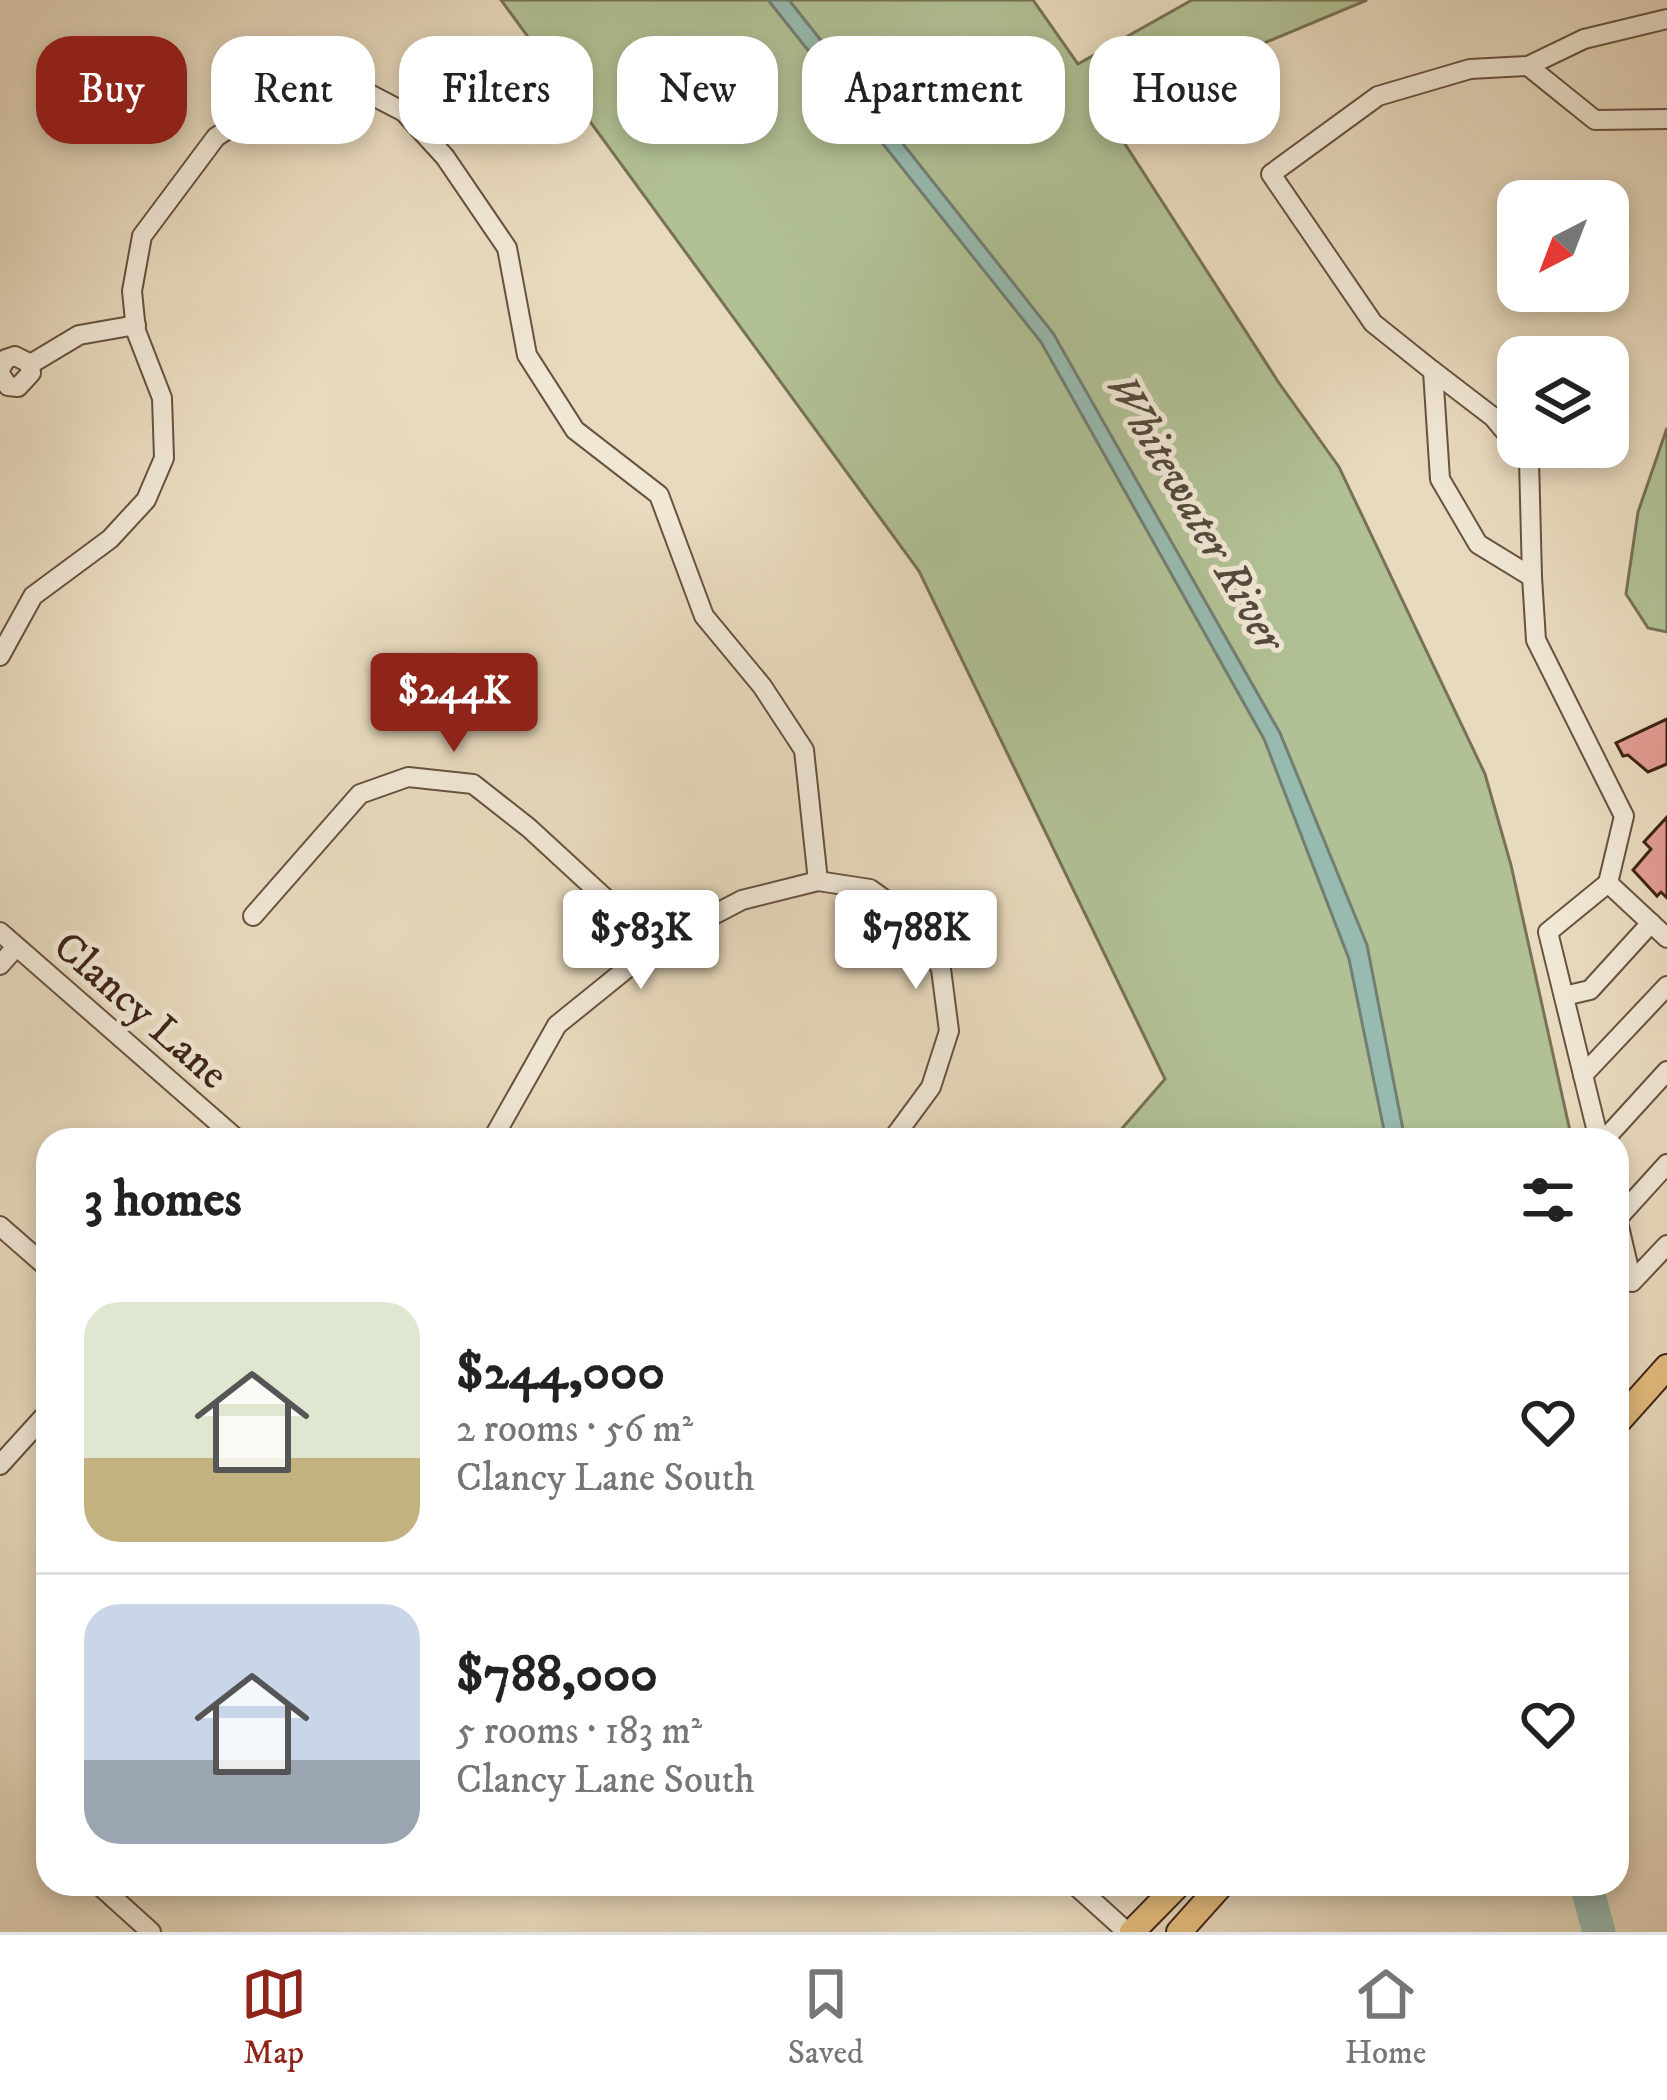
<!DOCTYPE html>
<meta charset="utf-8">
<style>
:root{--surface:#fff;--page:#f6f6f6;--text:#222;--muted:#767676;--line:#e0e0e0;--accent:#8f2418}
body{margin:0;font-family:"IM FELL DW Pica",serif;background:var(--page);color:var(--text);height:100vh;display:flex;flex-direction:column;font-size:45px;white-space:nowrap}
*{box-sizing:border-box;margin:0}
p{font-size:39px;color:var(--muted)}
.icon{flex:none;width:66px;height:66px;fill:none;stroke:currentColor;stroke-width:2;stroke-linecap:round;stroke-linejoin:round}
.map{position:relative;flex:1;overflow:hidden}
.details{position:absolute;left:36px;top:1128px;width:1593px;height:768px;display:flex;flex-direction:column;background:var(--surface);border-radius:36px;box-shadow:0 6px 18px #0003}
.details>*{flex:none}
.guide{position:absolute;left:36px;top:36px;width:1596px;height:108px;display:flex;gap:24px}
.needle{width:78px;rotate:222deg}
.buttons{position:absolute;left:1497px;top:180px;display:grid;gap:24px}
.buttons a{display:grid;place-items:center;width:132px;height:132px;border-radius:24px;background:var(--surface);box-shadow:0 6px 18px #0003;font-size:60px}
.price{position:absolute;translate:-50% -102px;padding:0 27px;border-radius:12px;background:#fff;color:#222;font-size:39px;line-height:78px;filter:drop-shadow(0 3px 6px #0008)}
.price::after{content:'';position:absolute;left:50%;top:72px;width:36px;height:27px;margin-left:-18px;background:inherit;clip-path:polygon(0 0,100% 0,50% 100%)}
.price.selected{background:var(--accent);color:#fff}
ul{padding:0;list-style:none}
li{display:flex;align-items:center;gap:36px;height:300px;padding:0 48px}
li+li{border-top:3px solid var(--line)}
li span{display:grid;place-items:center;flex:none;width:336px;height:240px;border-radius:36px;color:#555}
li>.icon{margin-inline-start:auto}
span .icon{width:144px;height:144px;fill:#fffc;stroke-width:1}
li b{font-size:51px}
h2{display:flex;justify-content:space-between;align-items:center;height:144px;padding:0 48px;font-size:51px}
.tag{padding:0 42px;border-radius:36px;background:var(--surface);box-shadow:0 6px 18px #0003;font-size:42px;line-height:108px}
.tag.selected{background:var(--accent);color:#fff}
.dock{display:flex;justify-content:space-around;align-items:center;height:168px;border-top:3px solid var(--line);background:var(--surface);font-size:33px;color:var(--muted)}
.dock a{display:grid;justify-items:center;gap:6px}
.dock .selected{color:var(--accent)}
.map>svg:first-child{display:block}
</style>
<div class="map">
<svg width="1667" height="1932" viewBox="0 0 1667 1932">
<rect width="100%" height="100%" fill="#e8dabe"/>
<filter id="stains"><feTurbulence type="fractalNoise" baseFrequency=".00167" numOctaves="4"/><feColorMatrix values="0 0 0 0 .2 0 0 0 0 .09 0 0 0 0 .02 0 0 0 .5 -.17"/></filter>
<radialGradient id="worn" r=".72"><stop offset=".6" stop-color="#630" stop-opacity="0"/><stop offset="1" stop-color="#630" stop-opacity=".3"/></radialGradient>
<g fill="#b1c195" stroke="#787256" stroke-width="3">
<polygon points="501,0 1033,0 1078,64 1192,0 1367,0 1154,89 1107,116 1279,383 1339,467 1485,774 1511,865 1572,1140 1112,1140 1165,1079 919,571"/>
<polygon points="1667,428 1667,632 1648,628 1626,594 1638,512"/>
</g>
<polygon fill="#97bbb0" stroke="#737f72" stroke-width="3" points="768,0 789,0 1053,333 1280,733 1367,945 1405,1140 1386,1140 1349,959 1264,739 1041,342"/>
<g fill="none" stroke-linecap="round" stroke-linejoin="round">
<polyline stroke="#97bbb0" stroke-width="33" points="1586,1884 1599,1932"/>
</g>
<g fill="#e29d94" stroke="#3e2416" stroke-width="3">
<polygon points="1667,719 1667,764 1648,772 1628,755 1623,756 1616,743"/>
<polygon points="1667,817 1667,898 1661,892 1657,896 1633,870 1651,849 1644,842"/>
</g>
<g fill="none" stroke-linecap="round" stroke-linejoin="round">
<defs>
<g id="minor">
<polyline points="1667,19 1584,39 1528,66 1470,69 1378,96 1271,174 1373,323 1433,371 1440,479 1478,544 1532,577 1536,640 1624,816 1608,883 1667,938"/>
<polyline points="1528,66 1595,120 1667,119"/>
<polyline points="29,365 79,335 136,325"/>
<polyline points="0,369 6,359 15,356 29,363 31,373 18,387 8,386 0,374"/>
<polyline points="1433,371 1493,417 1518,447"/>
<polyline points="1518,447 1529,460 1532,577"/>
<polyline points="0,656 33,596 110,539 146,500 164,458 162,398 136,331 132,291 142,236 216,137 273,100 315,80 358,88 404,112 445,157 507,248 527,355 575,430 659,495 704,616 762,686 804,750 818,881"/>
<polyline points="253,916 360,794 408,777 473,784 529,828 656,945"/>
<polyline points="0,932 238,1140"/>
<polyline points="0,965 16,947"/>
<polyline points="1564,996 1590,990 1651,923"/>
<polyline points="1583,1075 1667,986"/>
<polyline points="492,1140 557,1025 656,945 742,900 818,881 870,889 914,921 941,969 949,1031 931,1087 892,1140"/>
<polyline points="1599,1140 1548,932 1608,883"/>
<polyline points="1604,1140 1667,1071"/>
<polyline points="1617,1218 1632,1282 1667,1245"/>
<polyline points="1617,1219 1667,1164"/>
<polyline points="0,1226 48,1268"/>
<polyline points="0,1465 48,1412"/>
<polyline points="98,1884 151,1932"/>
<polyline points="1074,1884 1127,1932"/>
</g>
<g id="major">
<polyline points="1617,1423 1667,1367"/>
<polyline points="1132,1932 1179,1884"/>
<polyline points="1179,1932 1222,1884"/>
</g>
</defs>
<use href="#minor" stroke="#685240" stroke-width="22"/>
<use href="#major" stroke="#3e2416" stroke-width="28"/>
<use href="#minor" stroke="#f0e7d5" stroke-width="18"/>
<use href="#major" stroke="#e4bd7f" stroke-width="24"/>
</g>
<g text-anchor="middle" stroke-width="10" stroke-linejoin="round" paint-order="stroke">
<g font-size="42" fill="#3e2416" stroke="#f0e7d5">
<text transform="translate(142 1009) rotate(41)" y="15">Clancy Lane</text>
</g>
<g font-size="45" font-style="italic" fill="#544a3c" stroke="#f0e7d5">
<text transform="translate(1197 511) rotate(60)" y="16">Whitewater River</text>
</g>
</g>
<rect width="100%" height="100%" filter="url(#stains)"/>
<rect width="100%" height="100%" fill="url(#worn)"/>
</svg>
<div class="buttons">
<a><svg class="needle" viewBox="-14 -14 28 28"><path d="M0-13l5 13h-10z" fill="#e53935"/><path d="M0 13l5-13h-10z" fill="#767676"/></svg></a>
<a><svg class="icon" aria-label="layers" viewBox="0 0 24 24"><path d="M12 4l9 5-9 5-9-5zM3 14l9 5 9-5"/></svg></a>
</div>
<b class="price selected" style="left:454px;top:755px">$244K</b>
<b class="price" style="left:641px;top:992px">$583K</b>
<b class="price" style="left:916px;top:992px">$788K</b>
<div class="guide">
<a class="tag selected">Buy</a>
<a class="tag">Rent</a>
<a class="tag">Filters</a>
<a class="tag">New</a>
<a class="tag">Apartment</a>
<a class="tag">House</a>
</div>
<section class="details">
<h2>3 homes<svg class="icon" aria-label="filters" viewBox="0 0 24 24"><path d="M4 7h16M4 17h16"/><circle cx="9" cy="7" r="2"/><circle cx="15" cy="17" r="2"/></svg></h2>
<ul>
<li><span style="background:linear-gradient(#dfe7d0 65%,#c2b280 0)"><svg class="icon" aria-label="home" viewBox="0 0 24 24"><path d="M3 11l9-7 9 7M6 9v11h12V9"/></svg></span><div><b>$244,000</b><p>2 rooms · 56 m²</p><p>Clancy Lane South</p></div><svg class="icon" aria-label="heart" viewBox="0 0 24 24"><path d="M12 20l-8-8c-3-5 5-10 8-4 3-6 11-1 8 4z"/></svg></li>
<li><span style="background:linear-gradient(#c9d6e8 65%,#9aa5b1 0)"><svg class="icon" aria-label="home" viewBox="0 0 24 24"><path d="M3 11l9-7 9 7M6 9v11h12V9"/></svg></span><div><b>$788,000</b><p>5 rooms · 183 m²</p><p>Clancy Lane South</p></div><svg class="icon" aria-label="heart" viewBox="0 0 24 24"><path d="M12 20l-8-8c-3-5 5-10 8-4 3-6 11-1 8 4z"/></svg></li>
</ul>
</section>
</div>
<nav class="dock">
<a class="selected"><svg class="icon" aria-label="map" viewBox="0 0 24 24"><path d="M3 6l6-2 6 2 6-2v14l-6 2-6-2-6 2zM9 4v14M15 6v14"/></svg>Map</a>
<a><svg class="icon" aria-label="saved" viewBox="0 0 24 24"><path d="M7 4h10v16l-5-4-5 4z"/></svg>Saved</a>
<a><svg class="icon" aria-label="home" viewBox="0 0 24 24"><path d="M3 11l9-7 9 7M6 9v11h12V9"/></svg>Home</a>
</nav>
